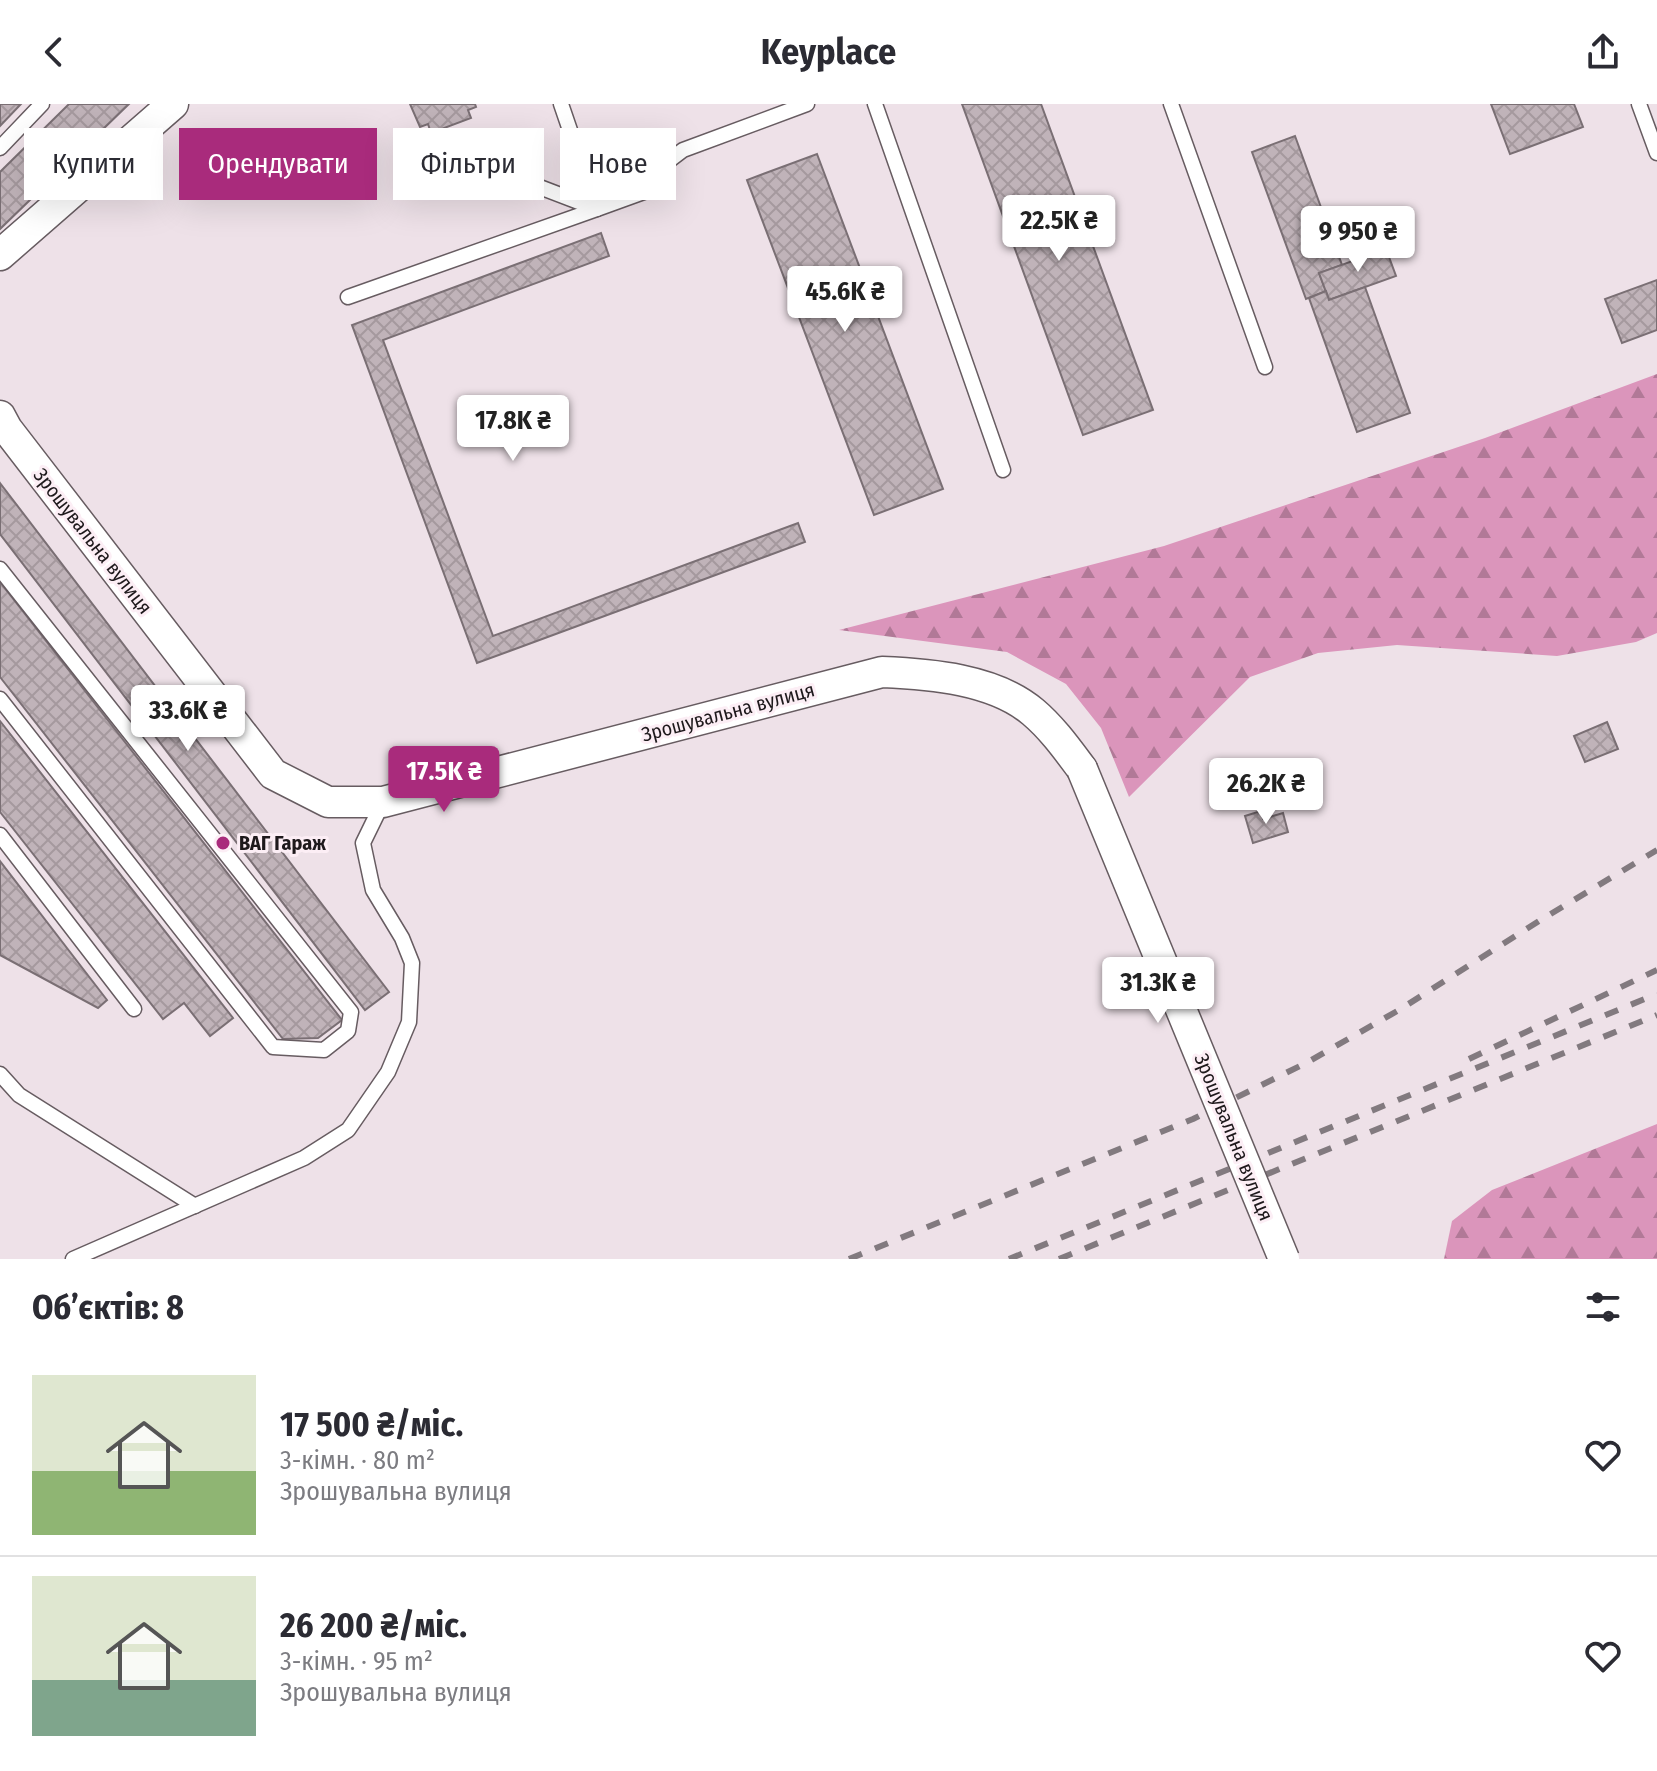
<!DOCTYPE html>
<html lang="uk">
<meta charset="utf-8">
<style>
:root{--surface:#fff;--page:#f2f2f3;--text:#2b2b33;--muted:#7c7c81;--line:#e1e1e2;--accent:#a92b7c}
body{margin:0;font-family:"Fira Sans Condensed",sans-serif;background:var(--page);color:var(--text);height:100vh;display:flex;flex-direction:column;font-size:30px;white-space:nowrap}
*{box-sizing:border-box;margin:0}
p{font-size:26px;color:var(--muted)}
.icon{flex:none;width:44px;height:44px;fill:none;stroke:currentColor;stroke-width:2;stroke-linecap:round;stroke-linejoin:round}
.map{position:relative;height:1155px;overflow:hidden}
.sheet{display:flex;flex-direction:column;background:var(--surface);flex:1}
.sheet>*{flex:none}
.top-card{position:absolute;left:24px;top:24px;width:800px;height:72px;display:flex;gap:16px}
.price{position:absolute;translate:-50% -68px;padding:0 18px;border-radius:8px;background:#fff;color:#222;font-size:26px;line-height:52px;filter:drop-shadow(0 2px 4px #0008)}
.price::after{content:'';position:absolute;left:50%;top:48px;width:24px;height:18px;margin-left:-12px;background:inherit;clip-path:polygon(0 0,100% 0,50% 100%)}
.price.on{background:var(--accent);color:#fff}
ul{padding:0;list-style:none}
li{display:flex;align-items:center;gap:24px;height:200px;padding:0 32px}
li+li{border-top:2px solid var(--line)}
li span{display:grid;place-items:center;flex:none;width:224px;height:160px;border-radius:0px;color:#555}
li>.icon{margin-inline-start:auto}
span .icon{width:96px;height:96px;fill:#fffc;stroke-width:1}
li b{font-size:34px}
h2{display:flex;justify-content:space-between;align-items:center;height:96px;padding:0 32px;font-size:34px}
.chip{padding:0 28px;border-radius:0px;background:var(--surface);box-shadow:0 8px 32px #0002;font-size:28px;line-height:72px}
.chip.on{background:var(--accent);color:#fff}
header{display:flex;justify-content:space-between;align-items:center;height:104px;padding:0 32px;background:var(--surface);font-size:36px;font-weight:700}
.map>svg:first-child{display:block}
</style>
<header><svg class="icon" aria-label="back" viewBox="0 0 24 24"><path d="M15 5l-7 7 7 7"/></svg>Keyplace<svg class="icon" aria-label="share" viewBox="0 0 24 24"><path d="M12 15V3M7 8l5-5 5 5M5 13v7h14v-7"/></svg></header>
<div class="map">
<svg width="1657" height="1155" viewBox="0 0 1657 1155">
<defs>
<pattern id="forest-firs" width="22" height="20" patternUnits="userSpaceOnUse" patternTransform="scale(2)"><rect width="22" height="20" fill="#db95bb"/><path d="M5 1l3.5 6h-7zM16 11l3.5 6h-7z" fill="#b17997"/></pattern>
<pattern id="building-cross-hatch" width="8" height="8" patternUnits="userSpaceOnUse" patternTransform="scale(2)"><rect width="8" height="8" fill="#c0b3b9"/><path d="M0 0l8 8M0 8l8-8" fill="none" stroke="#a5999e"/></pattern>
</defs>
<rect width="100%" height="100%" fill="#eee1e8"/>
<g fill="url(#forest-firs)">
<polygon points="1657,270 1657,529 1636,538 1557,552 1397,541 1318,549 1250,573 1129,693 1101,624 1066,580 1007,548 839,526 1164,442 1485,334"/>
<polygon points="1657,1020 1657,1155 1444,1155 1452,1117 1492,1086"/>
</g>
<g fill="url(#building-cross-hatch)" stroke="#7a6f74" stroke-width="2">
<polygon points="0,0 21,0 0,22"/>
<polygon points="69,0 129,0 0,125 0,68"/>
<polygon points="410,0 475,0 476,3 468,6 471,14 431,29 428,20 420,23"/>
<polygon points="962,0 1041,0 1153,306 1083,331"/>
<polygon points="1491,0 1574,0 1583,23 1510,50"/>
<polygon points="1295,32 1342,161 1319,169 1326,187 1306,195 1252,48"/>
<polygon points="817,50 943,385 874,411 747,76"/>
<polygon points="601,129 609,152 383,236 493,532 798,419 805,438 477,559 352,221"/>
<polygon points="1386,145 1396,172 1329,196 1319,169"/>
<polygon points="1657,176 1657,226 1622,239 1605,195"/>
<polygon points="1365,183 1410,309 1357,328 1309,194 1326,187 1329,196"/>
<polygon points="0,379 389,888 365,906 0,430"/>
<polygon points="0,478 342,916 318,934 283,935 0,573"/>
<polygon points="0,617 233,914 210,932 184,899 163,915 0,708"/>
<polygon points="1607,618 1618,645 1585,658 1574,632"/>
<polygon points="1261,707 1263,715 1283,709 1288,728 1253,739 1245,712"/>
<polygon points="0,757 107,896 98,904 0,851"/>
</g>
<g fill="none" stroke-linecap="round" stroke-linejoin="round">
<defs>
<g id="lane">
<polyline points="561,0 597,105 655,84 662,62 683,46 807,0"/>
<polyline points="875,0 1003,366"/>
<polyline points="1171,0 1265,263"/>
<polyline points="1639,0 1657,49"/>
<polyline points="0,44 42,0"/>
<polyline points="348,193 597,105 427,40"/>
<polyline points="0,465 351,908 348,927 324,946 273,943 0,595"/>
<polyline points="0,731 134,905"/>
<polyline points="0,970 19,991 195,1102"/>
<polyline points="73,1155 304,1054 348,1026 388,968 409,918 412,859 402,834 373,786 363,739 383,698"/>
</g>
<g id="street">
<polyline points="0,151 173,0"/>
<path d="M 0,312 L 7,325 L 273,670 L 328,698 L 383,698 L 882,568 C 930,570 994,575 1033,608 C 1052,624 1067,645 1082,665"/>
</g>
</defs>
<use href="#lane" stroke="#675c61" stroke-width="17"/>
<use href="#street" stroke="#675c61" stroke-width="33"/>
<use href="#lane" stroke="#fff" stroke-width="14"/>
<use href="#street" stroke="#fff" stroke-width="30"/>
<g stroke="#827a7f" stroke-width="6" stroke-dasharray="14 14" stroke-linecap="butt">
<polyline points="1469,955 1657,866"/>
<polyline points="849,1155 1193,1015 1306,959 1399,906 1539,817 1657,746"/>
<polyline points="1009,1155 1657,890"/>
<polyline points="1059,1155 1657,911"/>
</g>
<defs>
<polyline id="street-bridge" points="1082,665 1284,1155"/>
</defs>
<use href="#street-bridge" stroke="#675c61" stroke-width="33" stroke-linecap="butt"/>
<use href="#street-bridge" stroke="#fff" stroke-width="30"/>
</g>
<circle fill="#a92b7c" stroke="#fceef5" stroke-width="3" cx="223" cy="739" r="8"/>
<g text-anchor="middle" stroke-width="6" stroke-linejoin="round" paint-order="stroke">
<g font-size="20" fill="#1e191c" stroke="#fceef5">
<text transform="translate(93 437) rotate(52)" y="7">Зрошувальна вулиця</text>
<text transform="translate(728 608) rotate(-15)" y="7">Зрошувальна вулиця</text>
<text transform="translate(1234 1033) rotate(68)" y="7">Зрошувальна вулиця</text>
</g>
<g font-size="20" font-weight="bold" fill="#1e191c" stroke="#fceef5" text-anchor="start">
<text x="239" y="746">ВАГ Гараж</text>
</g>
</g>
</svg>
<b class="price" style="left:1059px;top:159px">22.5K ₴</b>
<b class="price" style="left:1358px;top:170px">9 950 ₴</b>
<b class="price" style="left:845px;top:230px">45.6K ₴</b>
<b class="price" style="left:513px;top:359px">17.8K ₴</b>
<b class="price" style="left:188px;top:649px">33.6K ₴</b>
<b class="price on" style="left:444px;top:710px">17.5K ₴</b>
<b class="price" style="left:1266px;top:722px">26.2K ₴</b>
<b class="price" style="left:1158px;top:921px">31.3K ₴</b>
<div class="top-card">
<a class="chip">Купити</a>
<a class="chip on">Орендувати</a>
<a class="chip">Фільтри</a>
<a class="chip">Нове</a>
</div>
</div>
<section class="sheet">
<h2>Об’єктів: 8<svg class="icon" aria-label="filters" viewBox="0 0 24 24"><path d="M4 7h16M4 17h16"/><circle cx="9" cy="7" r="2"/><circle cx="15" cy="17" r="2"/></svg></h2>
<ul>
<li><span style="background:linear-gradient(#dfe7d0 60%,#8fb573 0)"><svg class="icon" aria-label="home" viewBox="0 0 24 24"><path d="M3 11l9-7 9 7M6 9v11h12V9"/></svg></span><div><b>17 500 ₴/міс.</b><p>3-кімн. · 80 m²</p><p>Зрошувальна вулиця</p></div><svg class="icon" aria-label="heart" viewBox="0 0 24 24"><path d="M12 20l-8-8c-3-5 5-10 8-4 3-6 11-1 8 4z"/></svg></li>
<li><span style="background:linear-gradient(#dfe7d0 65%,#7fa58c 0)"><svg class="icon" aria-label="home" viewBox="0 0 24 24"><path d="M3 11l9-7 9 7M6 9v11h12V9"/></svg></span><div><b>26 200 ₴/міс.</b><p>3-кімн. · 95 m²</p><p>Зрошувальна вулиця</p></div><svg class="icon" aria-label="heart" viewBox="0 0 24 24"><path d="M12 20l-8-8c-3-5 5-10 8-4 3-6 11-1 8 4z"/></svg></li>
</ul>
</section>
